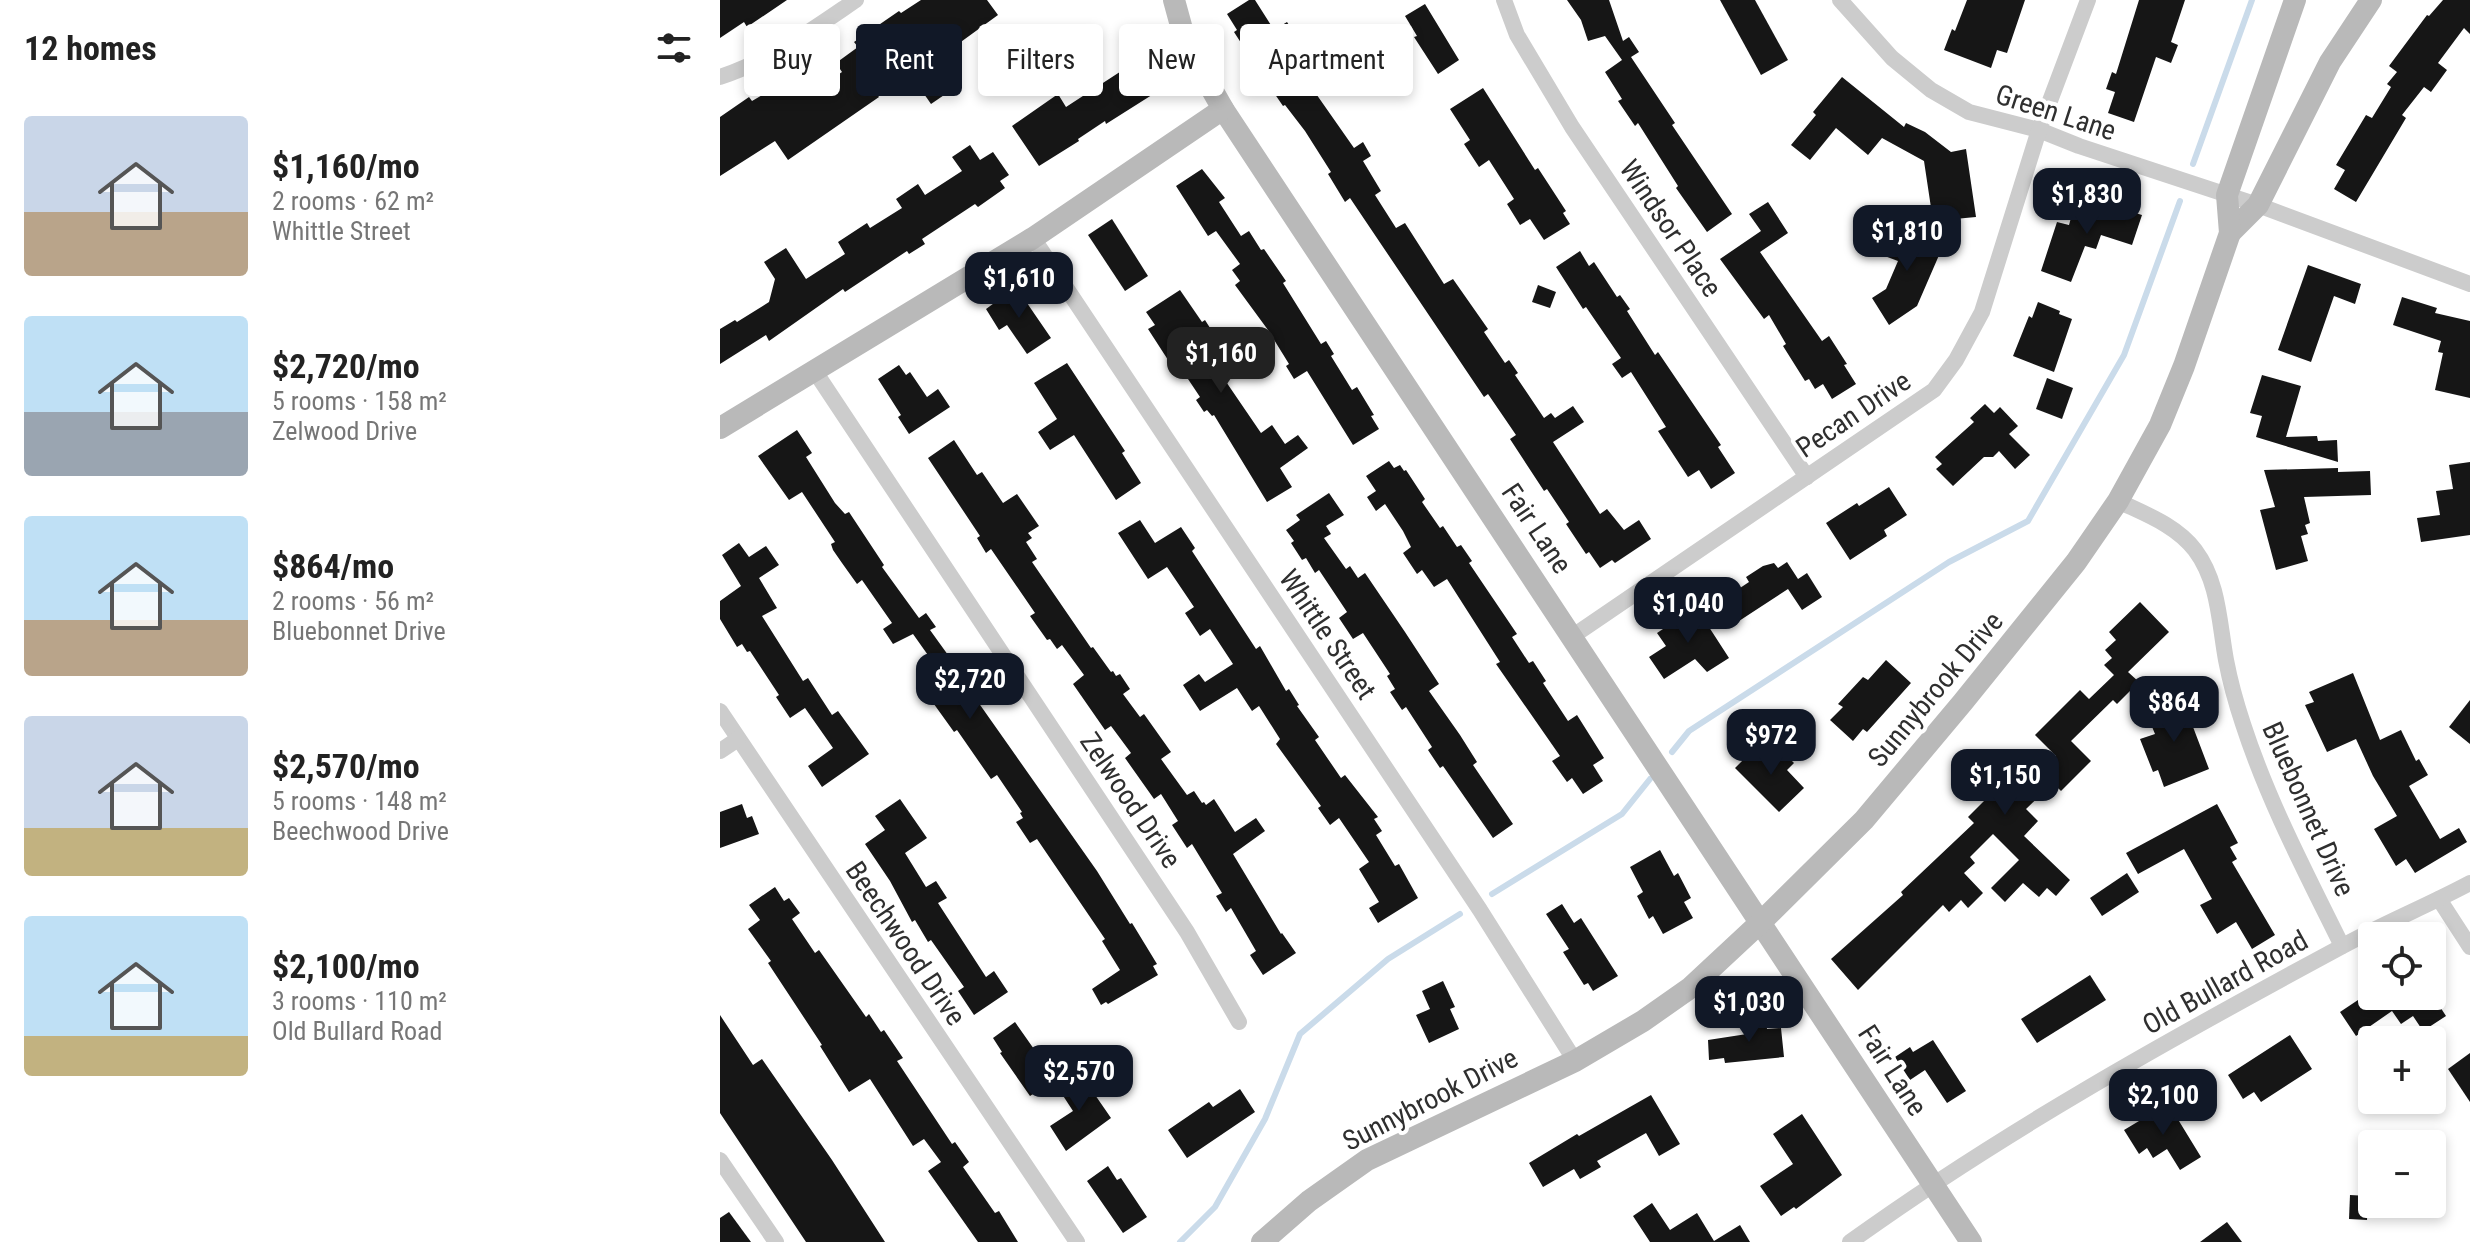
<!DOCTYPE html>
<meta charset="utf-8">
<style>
:root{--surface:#fff;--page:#f6f6f6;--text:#222;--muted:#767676;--accent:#111827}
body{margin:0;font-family:"Roboto Condensed",sans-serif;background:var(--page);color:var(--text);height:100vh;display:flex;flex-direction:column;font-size:30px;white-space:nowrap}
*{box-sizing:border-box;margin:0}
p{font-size:26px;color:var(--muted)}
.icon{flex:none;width:44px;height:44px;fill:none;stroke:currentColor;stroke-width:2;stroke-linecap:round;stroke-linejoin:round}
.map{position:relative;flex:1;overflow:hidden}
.panel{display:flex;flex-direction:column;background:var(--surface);width:720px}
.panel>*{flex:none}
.banner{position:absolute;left:24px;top:24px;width:760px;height:72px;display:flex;gap:16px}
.fabs{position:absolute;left:1638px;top:922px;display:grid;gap:16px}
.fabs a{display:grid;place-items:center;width:88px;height:88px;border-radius:8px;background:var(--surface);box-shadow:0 4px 12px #0003;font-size:40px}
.price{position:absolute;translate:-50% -68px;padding:0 18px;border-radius:16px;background:var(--accent);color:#fff;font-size:26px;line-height:52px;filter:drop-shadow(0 2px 4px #0008)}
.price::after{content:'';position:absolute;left:50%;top:48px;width:24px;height:18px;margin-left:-12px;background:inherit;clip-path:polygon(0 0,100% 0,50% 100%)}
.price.selected{background:#222;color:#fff}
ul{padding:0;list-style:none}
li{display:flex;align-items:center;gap:24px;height:200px;padding:0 24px}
li span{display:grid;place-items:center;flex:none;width:224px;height:160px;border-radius:8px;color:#555}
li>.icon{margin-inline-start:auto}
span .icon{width:96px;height:96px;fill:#fffc;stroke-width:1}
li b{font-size:34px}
h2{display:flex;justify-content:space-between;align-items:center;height:96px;padding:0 24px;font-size:34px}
.pill{padding:0 28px;border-radius:8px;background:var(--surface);box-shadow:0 4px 12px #0003;font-size:28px;line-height:72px}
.pill.selected{background:var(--accent);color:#fff}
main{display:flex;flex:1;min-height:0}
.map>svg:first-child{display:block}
</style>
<main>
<section class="panel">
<h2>12 homes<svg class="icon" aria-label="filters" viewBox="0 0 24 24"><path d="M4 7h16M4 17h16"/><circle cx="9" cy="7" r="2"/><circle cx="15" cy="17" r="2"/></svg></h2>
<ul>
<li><span style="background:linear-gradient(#c9d6e8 60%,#b9a48a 0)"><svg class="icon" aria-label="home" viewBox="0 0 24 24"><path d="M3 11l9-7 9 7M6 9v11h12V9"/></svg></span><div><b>$1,160/mo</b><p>2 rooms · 62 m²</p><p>Whittle Street</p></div></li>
<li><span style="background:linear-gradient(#bfe0f5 60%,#9aa5b1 0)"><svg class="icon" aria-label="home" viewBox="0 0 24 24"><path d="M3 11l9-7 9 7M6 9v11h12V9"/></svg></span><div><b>$2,720/mo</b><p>5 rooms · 158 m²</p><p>Zelwood Drive</p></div></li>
<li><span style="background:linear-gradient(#bfe0f5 65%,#b9a48a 0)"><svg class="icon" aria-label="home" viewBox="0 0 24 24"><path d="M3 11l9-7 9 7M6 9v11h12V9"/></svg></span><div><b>$864/mo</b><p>2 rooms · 56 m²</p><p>Bluebonnet Drive</p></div></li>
<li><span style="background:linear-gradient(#c9d6e8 70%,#c2b280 0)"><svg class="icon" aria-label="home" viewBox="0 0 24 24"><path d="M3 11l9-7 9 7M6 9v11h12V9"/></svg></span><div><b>$2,570/mo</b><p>5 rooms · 148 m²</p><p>Beechwood Drive</p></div></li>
<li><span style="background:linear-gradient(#bfe0f5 75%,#c2b280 0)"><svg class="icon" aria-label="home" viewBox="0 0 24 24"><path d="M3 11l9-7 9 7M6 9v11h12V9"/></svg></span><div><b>$2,100/mo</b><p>3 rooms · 110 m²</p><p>Old Bullard Road</p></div></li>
</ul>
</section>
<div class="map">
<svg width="1750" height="1242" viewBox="0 0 1750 1242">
<rect width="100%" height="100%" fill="#fff"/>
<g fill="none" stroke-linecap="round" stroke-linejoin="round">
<g stroke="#cadbea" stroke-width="6">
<polyline points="1473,164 1532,0"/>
<polyline points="952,752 969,731 1229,562 1308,521 1404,355 1460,201"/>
<polyline points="772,894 902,814 930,779"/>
<polyline points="460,1242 495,1207 545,1119 580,1034 668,959 740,914"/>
</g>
</g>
<g fill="#161616">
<polygon points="0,0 67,0 27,27 24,22 0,38"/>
<polygon points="201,0 267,0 278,15 238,44 231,35 155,91 159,97 68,160 55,141 0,176 0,117 29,97 32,101 54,88 57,92 79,76 90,94 122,72 116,63 138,47 134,42 179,11 181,13"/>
<polygon points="529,0 535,0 554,30 567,22 578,39 564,48 634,148 643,142 651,156 643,161 661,191 655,195 676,228 685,223 724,284 733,279 768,329 764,332 785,363 789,360 798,373 795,375 824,418 831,413 835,418 853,406 864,422 833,442 880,514 887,509 904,530 919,520 931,539 895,563 892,560 880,568 869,552 866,554 846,524 849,522 827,489 824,491 790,439 796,435 768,394 764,397 630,198 625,202 608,174 611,172 585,131 565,105 563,106 552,90 555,87 539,65 536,66 514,32 517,30 507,14"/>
<polygon points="847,0 889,0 903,41 909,37 919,52 911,57 955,123 952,125 1012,214 987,232 956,188 958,186 918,123 915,126 898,101 902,99 885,72 902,60 885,36 868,41 861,20"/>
<polygon points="1000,0 1035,0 1068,60 1041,75"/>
<polygon points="1247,0 1305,0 1287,53 1277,50 1271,68 1224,50 1232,29 1235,31"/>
<polygon points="1419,0 1465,0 1451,42 1458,45 1451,63 1436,57 1414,122 1388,113 1395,92 1386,89 1392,72 1396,74"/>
<polygon points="1723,0 1750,0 1750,34 1744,28 1718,63 1727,70 1711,92 1704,87 1682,115 1686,118 1636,202 1614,189 1625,170 1616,165 1646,115 1652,118 1671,87 1667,84 1677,72 1669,66 1707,15 1709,16"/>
<polygon points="705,4 739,60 718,74 694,37 697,36 685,16"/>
<polygon points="429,53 445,78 431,87 435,93 386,124 385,121 358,139 359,141 319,166 292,126 338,94 346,107"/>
<polygon points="272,71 284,85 272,96 260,81"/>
<polygon points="1122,77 1184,127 1186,123 1205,132 1231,152 1246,149 1256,217 1213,221 1204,161 1162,138 1148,155 1116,128 1090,160 1071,145 1096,115 1093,112"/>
<polygon points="221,78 230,91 211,104 202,91"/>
<polygon points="763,88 815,170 818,168 846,211 843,213 850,224 824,240 810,219 800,225 787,204 794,199 769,160 759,167 744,144 750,140 730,109"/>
<polygon points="250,145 260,160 273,152 289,175 280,181 285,188 258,207 255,204 202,239 205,244 189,254 187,251 125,292 123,289 49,341 46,335 0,364 0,329 15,320 17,322 49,302 55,279 44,262 66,248 86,279 125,254 118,242 147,223 150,228 182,208 176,199 198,184 205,195 242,171 232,157"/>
<polygon points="482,169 505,198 499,202 521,236 529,231 541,250 544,249 566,281 563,283 601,344 606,341 614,354 611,356 632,390 637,387 654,415 651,416 659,429 633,445 587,371 574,379 566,366 569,364 548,330 515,285 520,281 512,270 520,264 496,231 488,236 456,186"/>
<polygon points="1356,200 1392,208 1393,206 1422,215 1412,245 1381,235 1376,249 1365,246 1351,282 1321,271 1337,222 1349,225"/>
<polygon points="1048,202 1068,233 1040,252 1102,341 1109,336 1127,364 1124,365 1136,384 1112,399 1103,384 1095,389 1089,379 1085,381 1063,346 1066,344 1049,315 1044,319 1000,259 1041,231 1029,214"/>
<polygon points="392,219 428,276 405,291 368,235"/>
<polygon points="1175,225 1223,246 1197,306 1169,325 1152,298 1166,289 1178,261 1162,255"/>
<polygon points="860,251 869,266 874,262 897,297 900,295 910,309 907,311 935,355 938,352 1001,445 998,447 1015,473 991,489 979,470 968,477 938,431 946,427 911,372 902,378 892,364 901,358 866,307 863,309 836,267"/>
<polygon points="1588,265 1641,284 1635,304 1614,296 1591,362 1558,350"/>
<polygon points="818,285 836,292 830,308 812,302"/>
<polygon points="296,287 331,338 307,354 287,325 279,330 266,309"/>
<polygon points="460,290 482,322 485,320 497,339 483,348 541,433 552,425 565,444 578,435 588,448 560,468 572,487 547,502 494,415 492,416 487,410 484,412 476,400 480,397 458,364 455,360 450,363 428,329 435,325 426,312"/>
<polygon points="1682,297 1717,308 1715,313 1750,321 1750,398 1715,390 1723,353 1718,352 1721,341 1673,325"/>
<polygon points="1318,302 1340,311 1339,314 1352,319 1334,372 1293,356 1309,316 1312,318"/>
<polygon points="347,363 405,451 402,453 421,483 396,500 354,435 330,450 318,432 337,419 314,383"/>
<polygon points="179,365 186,375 190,372 207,397 218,389 230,407 189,434 178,417 181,415 158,379"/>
<polygon points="1542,375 1581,386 1566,437 1597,436 1598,441 1617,440 1618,462 1536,437 1542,416 1530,413"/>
<polygon points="1327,378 1353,388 1342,419 1316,409"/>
<polygon points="1265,404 1274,413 1280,407 1298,426 1289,434 1310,455 1295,469 1279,451 1273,457 1264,457 1233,486 1216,469 1222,464 1215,457 1254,422 1250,418"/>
<polygon points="77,430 92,453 86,457 115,503 125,514 129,512 164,565 162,567 199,618 206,613 216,627 210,630 241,673 239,675 377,871 410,924 412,923 437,964 433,966 438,975 388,1004 386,1002 381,1005 372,989 400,970 382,941 385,939 317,839 310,843 296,822 303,818 300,813 302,812 277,775 271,779 237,730 234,732 206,693 213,688 200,668 210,658 193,634 173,644 163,629 172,623 142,580 137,584 122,563 113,550 111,544 115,542 82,492 69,500 38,456"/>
<polygon points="234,440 257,475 262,472 283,503 297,494 319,526 308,533 312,538 306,542 317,559 312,562 371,648 373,647 391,672 393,671 396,676 400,674 410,689 403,694 420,717 424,714 451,752 441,759 467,795 474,791 482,803 484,802 486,805 494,799 515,832 536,818 545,831 513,854 561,934 562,933 576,953 543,975 530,955 536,951 511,908 506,912 496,896 502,893 472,844 467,848 452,825 458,821 441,794 434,799 405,758 411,753 391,726 385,730 353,684 364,675 342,645 337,649 330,639 327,640 310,616 315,613 271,549 266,553 257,538 260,536 208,458"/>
<polygon points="669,461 674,468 680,465 684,471 686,470 705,499 702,502 720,528 723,526 737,547 741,545 752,561 749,563 797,634 792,637 809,663 813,661 826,681 823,683 848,721 857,715 884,758 873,765 883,781 863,794 852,778 847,782 832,761 840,756 776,664 780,662 727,579 714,587 702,570 697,574 683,553 691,547 683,531 665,504 656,511 647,497 656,491 646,476"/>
<polygon points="1750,462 1750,535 1701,542 1697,518 1720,515 1716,491 1733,489 1729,465"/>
<polygon points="1618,468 1618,472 1650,471 1651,495 1584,497 1590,523 1585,525 1588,534 1581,536 1588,561 1556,570 1540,510 1555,507 1544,470"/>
<polygon points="1169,487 1187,515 1164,530 1167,536 1130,560 1106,523 1137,503 1139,506"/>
<polygon points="609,493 624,515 606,526 611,534 604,538 626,569 630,566 638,578 645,573 685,632 719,684 709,691 740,735 757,762 753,765 793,824 773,838 723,766 720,768 708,750 712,747 686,707 682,710 670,692 675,689 667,676 670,674 643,633 633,639 619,618 627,612 599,570 595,573 586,558 582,560 571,543 574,541 566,530 580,520 576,515"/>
<polygon points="420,520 435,543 461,527 475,548 472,551 536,649 540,646 566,691 569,689 579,705 577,706 599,737 595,740 621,778 625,775 658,817 654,819 662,831 656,835 675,866 679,864 698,898 658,923 649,908 659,902 639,869 649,862 619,818 610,825 598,808 601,806 556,744 560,739 539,706 532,711 517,688 480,711 463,685 479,674 485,682 513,664 490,629 480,636 465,613 474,607 447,567 428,579 398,533"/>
<polygon points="19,543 29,557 46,546 59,565 39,578 57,608 42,616 83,681 88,678 112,715 118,711 149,754 102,787 88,766 113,748 85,708 70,718 56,697 59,695 30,651 27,652 22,644 17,647 0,619 0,601 21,586 2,555"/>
<polygon points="1067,562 1078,579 1087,573 1102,597 1082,610 1068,589 1019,621 1005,598 1029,582 1026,577 1043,566 1054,563 1058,568"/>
<polygon points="1420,602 1449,632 1408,672 1419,682 1397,704 1393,700 1351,741 1371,761 1341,791 1333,783 1306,809 1318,821 1304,836 1350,880 1336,896 1327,888 1319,897 1303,883 1285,902 1271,888 1299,860 1273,834 1250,857 1255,863 1244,873 1263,893 1248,908 1241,900 1229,912 1223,905 1138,990 1111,959 1183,895 1181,892 1254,823 1248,817 1302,763 1316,776 1336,756 1315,735 1360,690 1369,699 1394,675 1384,665 1392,658 1385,650 1396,640 1389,632"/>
<polygon points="976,607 1009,658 987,672 975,659 944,679 929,657 946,646 937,633"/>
<polygon points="1166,660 1191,683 1147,732 1143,729 1133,741 1110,720 1123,707 1118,704 1143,677 1148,680"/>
<polygon points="1633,673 1660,740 1681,730 1696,761 1699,759 1708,775 1689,786 1720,839 1739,828 1747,842 1695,873 1686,859 1676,866 1654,829 1677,816 1653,776 1636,739 1607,752 1585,705 1594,702 1589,692"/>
<polygon points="1462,698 1489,769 1444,787 1438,770 1433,772 1420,739 1435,734 1426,712"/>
<polygon points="1750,700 1750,744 1729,727"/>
<polygon points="1054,743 1074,763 1067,770 1084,788 1059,812 1015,768 1031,752 1038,759"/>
<polygon points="180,799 207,838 185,853 206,887 216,881 227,898 218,903 266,977 274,971 288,992 254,1015 238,991 244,987 211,940 208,942 195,920 192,922 170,881 145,844 165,830 155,816"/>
<polygon points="22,804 27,818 32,816 39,834 0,848 0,812"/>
<polygon points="1497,804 1518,843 1510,847 1517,859 1512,862 1555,935 1532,949 1516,922 1497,934 1480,905 1492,899 1464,849 1418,874 1406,853"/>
<polygon points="940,850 954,876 958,873 971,898 964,902 973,918 943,934 933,916 929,919 917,896 923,892 910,867"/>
<polygon points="1407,873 1419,892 1382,916 1370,898"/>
<polygon points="55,887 64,901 69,898 80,913 72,919 95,953 99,950 146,1017 149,1014 161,1032 164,1030 183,1058 177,1061 232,1144 235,1142 249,1162 243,1167 275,1213 279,1211 298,1242 258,1242 208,1171 221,1162 204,1139 193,1146 150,1079 129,1092 100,1046 102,1045 48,963 51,961 28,929 40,920 29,905"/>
<polygon points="842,904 854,923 861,918 898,976 873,991 868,983 864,985 843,952 849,949 826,914"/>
<polygon points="1370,975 1386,1000 1317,1043 1301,1019"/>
<polygon points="723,981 735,1007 730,1009 739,1029 709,1043 696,1015 710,1009 702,991"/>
<polygon points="1644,996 1713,996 1726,1016 1703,1031 1693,1016 1681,1024 1672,1011 1636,1036 1620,1012"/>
<polygon points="0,1015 33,1065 42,1059 112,1160 165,1242 86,1242 0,1113"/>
<polygon points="1046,1018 1047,1029 1061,1028 1064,1057 1005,1063 1004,1058 989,1060 988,1040 1027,1034 1026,1020"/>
<polygon points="295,1022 335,1079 310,1096 280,1053 282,1052 273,1038"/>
<polygon points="1570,1035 1592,1069 1541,1102 1534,1092 1523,1099 1508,1075"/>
<polygon points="1213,1040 1246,1091 1227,1103 1205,1070 1190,1080 1175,1057 1190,1047 1193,1052"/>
<polygon points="1750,1053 1750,1102 1728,1069"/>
<polygon points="357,1075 359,1078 362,1076 391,1118 346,1151 330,1126 353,1111 338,1088"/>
<polygon points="520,1089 535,1112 467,1158 448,1130 489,1102 493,1107"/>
<polygon points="931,1095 960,1144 939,1156 926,1133 877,1161 881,1167 860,1179 854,1169 823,1187 809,1163 857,1134 859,1136"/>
<polygon points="1434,1106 1440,1115 1451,1108 1481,1157 1460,1170 1447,1149 1433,1158 1427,1148 1419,1154 1404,1130 1424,1118 1421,1113"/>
<polygon points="1082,1114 1122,1175 1076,1209 1074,1207 1061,1216 1040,1186 1073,1164 1053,1134"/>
<polygon points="388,1166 397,1180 401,1178 427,1217 403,1233 367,1181"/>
<polygon points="1630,1195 1648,1196 1647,1220 1629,1219"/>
<polygon points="932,1203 950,1230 977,1213 994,1241 1020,1225 1030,1242 930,1242 913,1216"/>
<polygon points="9,1212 31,1242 0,1242 0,1218"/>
<polygon points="1507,1222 1522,1242 1480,1242"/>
</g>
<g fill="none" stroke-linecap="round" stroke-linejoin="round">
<g stroke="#ccc" stroke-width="16">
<polyline points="784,0 797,35 852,127 1087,477"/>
<polyline points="1120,0 1172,58 1211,90 1249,112 1319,130 1359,146 1538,205 1750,284"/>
<path d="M 0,77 C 51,60 92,30 136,0"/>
<polyline points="313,238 760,910 855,1061"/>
<polyline points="94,370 467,932 519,1022"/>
<path d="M 1398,501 C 1425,514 1456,525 1475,550 C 1499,582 1499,622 1506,660 C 1510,681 1516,703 1523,724 C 1548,801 1586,873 1622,946"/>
<polyline points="853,636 1214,390 1236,360 1262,312 1319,130 1368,0"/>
<polyline points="0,711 357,1242"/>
<polyline points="0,751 18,739"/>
<polyline points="1719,899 1750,947"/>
<polyline points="0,1160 56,1242"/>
<path d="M 1130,1242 C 1284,1131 1452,1038 1619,948 C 1662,924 1707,906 1750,883"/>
</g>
<g stroke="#b9b9b9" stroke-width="22">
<polyline points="454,0 466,44 503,109 1251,1242"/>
<polyline points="1510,233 1538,205 1610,62 1651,0"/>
<polyline points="0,428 313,238 503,109"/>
<polyline points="542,1242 589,1201 647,1160 855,1061 923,1021 970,988 1042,921 1144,820 1243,702 1356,562 1398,501 1440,425 1464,366 1510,233 1507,195 1575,0"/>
</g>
</g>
<g text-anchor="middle" stroke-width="8" stroke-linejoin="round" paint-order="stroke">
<g font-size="28" fill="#2f2f2f" stroke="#fff">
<text transform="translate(1336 112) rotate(18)" y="10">Green Lane</text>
<text transform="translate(951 228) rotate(56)" y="10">Windsor Place</text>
<text transform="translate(1133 414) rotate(-34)" y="10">Pecan Drive</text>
<text transform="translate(817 528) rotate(56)" y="10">Fair Lane</text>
<text transform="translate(608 634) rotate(56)" y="10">Whittle Street</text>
<text transform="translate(1215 689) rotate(-50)" y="10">Sunnybrook Drive</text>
<text transform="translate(411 800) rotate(56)" y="10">Zelwood Drive</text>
<text transform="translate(1589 809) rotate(66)" y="10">Bluebonnet Drive</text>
<text transform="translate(186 943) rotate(56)" y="10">Beechwood Drive</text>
<text transform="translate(1505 982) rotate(-29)" y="10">Old Bullard Road</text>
<text transform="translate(1173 1070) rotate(57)" y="10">Fair Lane</text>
<text transform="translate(710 1099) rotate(-27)" y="10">Sunnybrook Drive</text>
</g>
</g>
</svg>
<div class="fabs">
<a><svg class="icon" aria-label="locate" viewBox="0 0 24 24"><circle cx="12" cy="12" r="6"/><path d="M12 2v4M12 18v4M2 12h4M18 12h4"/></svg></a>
<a>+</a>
<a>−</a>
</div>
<b class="price" style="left:1367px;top:236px">$1,830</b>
<b class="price" style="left:1187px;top:273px">$1,810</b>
<b class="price" style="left:299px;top:320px">$1,610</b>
<b class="price selected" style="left:501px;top:395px">$1,160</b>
<b class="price" style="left:968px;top:645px">$1,040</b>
<b class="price" style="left:250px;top:721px">$2,720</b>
<b class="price" style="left:1454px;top:744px">$864</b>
<b class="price" style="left:1051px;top:777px">$972</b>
<b class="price" style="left:1285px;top:817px">$1,150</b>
<b class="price" style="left:1029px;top:1044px">$1,030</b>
<b class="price" style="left:359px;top:1113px">$2,570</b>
<b class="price" style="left:1443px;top:1137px">$2,100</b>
<div class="banner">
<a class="pill">Buy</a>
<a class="pill selected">Rent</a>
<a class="pill">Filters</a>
<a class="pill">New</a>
<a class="pill">Apartment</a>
</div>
</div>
</main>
